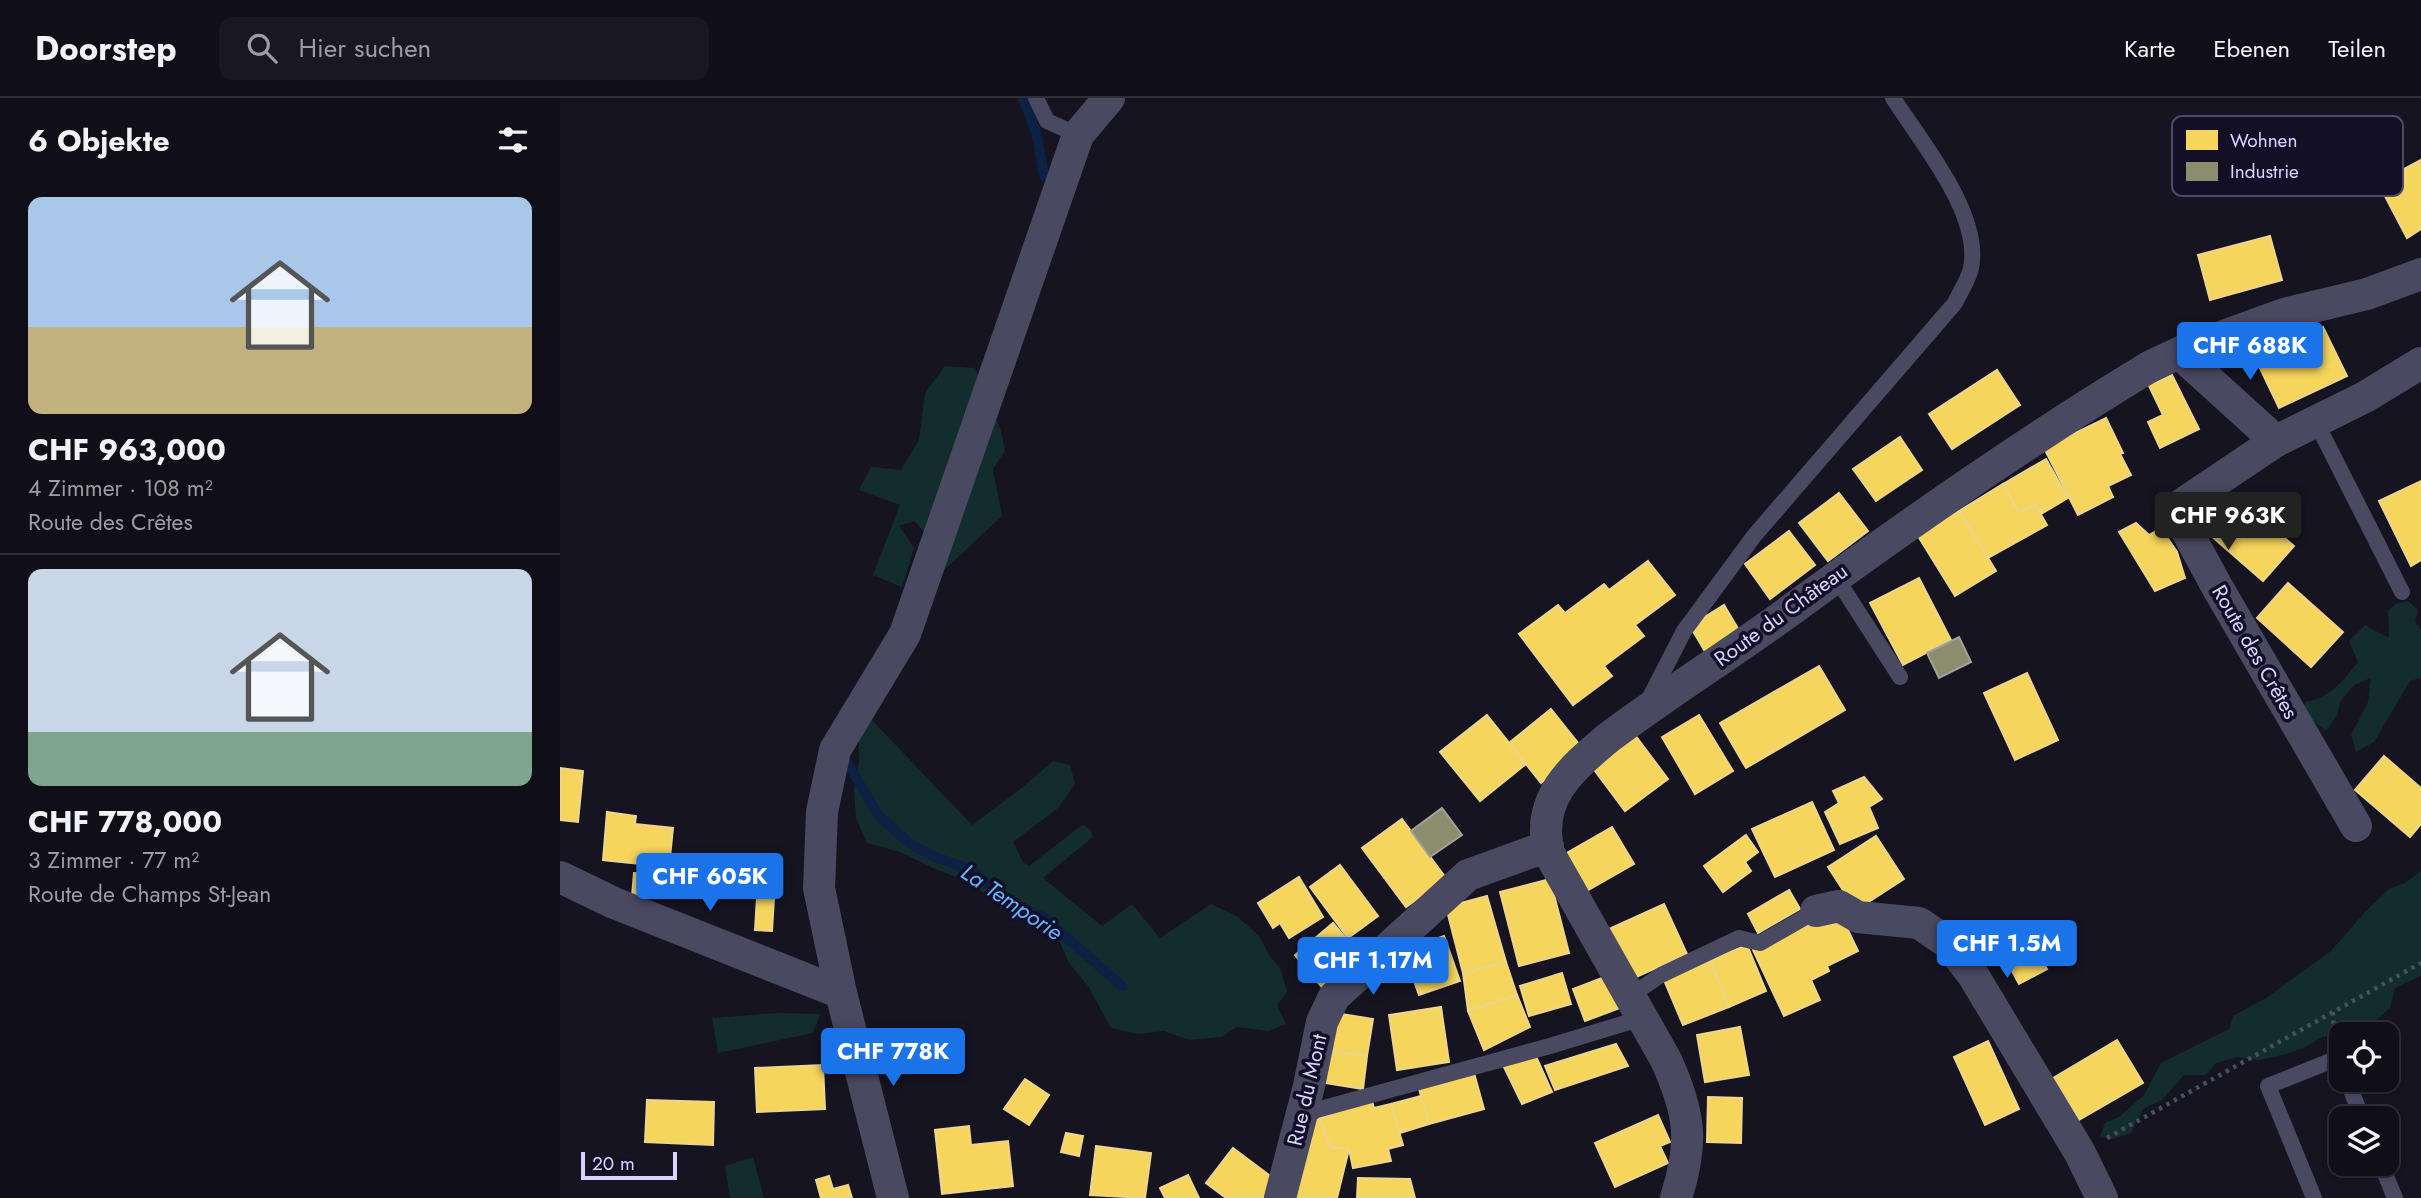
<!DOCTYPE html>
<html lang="de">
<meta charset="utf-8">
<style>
:root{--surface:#100f19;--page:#191822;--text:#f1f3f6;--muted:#9c9ca2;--line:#302f38;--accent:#1a73e8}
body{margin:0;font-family:Jost,sans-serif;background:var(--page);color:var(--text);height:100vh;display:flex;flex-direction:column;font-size:26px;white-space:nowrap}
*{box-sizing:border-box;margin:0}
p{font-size:23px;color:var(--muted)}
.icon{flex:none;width:38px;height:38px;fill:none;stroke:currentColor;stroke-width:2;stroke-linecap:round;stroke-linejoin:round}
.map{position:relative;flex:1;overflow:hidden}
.drawer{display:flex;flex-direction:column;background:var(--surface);width:560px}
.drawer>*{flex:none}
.buttons{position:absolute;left:1769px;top:924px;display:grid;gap:14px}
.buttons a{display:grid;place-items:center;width:70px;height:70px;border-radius:14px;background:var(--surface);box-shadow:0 2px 5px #0004,0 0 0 2px var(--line);font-size:35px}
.scale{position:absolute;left:21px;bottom:18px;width:96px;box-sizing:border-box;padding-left:7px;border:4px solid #d9d4ff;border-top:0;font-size:19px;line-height:24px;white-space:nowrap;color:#d9d4ff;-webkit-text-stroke:5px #130f26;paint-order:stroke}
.price{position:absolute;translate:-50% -60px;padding:0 16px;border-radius:7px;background:var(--accent);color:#fff;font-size:23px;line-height:46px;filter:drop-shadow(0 2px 4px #0008)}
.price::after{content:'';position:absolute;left:50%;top:42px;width:21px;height:16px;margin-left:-10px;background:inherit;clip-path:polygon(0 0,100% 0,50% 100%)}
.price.active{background:#222;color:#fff}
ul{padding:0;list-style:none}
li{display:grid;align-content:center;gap:14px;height:371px;padding:0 28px}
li+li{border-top:2px solid var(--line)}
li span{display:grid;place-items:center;height:217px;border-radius:14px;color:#555}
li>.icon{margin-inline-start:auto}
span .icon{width:126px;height:126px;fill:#fffc;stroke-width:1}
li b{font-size:30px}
h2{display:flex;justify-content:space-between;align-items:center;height:84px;padding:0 28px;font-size:30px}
header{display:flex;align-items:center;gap:42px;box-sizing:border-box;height:98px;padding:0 35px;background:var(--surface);border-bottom:2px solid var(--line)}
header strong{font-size:33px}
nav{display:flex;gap:38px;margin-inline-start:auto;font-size:24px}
.search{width:490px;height:63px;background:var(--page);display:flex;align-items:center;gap:18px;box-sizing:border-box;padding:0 24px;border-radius:14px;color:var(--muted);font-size:26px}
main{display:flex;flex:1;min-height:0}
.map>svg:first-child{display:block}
</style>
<header>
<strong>Doorstep</strong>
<div class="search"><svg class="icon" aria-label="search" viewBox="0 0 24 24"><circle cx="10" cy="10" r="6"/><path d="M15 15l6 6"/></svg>Hier suchen</div>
<nav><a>Karte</a><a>Ebenen</a><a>Teilen</a></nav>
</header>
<main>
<section class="drawer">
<h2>6 Objekte<svg class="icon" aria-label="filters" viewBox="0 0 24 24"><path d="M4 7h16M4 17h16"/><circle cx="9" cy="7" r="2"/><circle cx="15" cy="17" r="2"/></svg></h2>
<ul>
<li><span style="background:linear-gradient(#a9c7e8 60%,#c2b280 0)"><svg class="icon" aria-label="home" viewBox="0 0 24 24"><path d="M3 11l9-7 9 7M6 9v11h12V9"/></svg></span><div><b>CHF 963,000</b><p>4 Zimmer · 108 m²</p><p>Route des Crêtes</p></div></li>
<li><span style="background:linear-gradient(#c9d6e8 75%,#7fa58c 0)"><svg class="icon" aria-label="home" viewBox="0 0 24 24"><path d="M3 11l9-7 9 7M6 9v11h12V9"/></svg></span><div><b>CHF 778,000</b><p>3 Zimmer · 77 m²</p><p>Route de Champs St-Jean</p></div></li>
</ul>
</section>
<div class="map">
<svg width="1861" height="1100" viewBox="0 0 1861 1100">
<rect width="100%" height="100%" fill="#161421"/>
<g fill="#132c2d">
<polygon points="385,268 415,270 441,333 445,353 433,371 442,418 380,476 366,436 354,423 339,428 354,450 342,489 313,477 340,407 299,392 311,369 341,372 359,342 365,295"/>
<path d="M 1848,503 L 1858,512 L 1855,523 L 1861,532 L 1861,580 L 1850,583 L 1814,644 L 1796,654 L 1791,637 L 1808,604 L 1811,580 L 1794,587 L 1780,604 L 1777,618 L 1766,633 L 1744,616 L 1745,604 C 1772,599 1781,584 1798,564 L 1789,543 L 1805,527 L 1829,540 L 1828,512 L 1837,505 Z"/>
<polygon points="310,620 412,727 458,693 493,663 510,667 515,686 498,710 453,744 463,764 469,768 522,727 530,731 533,739 483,780 542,828 572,806 600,840 651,806 678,819 699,838 709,857 720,870 727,894 717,907 726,926 708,933 677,929 661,939 630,942 604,933 578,936 551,930 528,888 509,865 498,840 469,820 444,808 406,783 373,770 340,754 307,745 296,720 294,692 299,665 299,637"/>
<polygon points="1861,773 1861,878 1835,890 1830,910 1819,920 1801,929 1762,939 1746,949 1723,957 1698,962 1678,959 1656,965 1646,977 1624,977 1602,1002 1583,1011 1571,1035 1552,1041 1540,1038 1545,1025 1559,1019 1584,997 1601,965 1669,931 1673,918 1706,900 1771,853 1806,813 1829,791 1845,785"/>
<polygon points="218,915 260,916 253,935 158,955 152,920"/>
<polygon points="193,1059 204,1100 170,1100 165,1068"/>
</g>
<g fill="#f6d55c" stroke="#edd58d" stroke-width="2">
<polygon points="1861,62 1861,131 1847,140 1818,85"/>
<polygon points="1710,138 1722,182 1650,202 1638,157"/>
<polygon points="1763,229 1787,278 1719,310 1696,262"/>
<polygon points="1437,272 1460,307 1392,351 1369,316"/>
<polygon points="1612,277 1639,331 1600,350 1588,324 1603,317 1589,288"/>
<polygon points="1546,320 1563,355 1560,356 1571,377 1548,388 1553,399 1518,417 1484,350"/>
<polygon points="1340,339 1362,372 1316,403 1293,371"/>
<polygon points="1486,361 1508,400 1481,416 1475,406 1459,415 1443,386"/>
<polygon points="1861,383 1861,462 1851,468 1819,403"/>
<polygon points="1443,386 1459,415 1475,406 1487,427 1428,460 1399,413"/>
<polygon points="1279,395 1308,433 1268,463 1239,425"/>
<polygon points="1696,396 1711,409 1705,416 1722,431 1719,435 1734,448 1703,483 1650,437 1681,402 1687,407"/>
<polygon points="1399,413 1436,473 1395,498 1358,438"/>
<polygon points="1576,425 1589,437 1601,430 1617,454 1625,480 1595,493 1559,434"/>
<polygon points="1229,433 1255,467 1210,501 1185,466"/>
<polygon points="1088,463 1115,497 1075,527 1084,538 1044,568 1052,578 1013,607 959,536 998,507 1005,515 1044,486 1049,492"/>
<polygon points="1359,480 1391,542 1343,567 1310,505"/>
<polygon points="1728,485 1783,534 1751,569 1697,520"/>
<polygon points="1164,507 1180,534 1146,555 1130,528"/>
<polygon points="1259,568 1285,612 1186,670 1160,625"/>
<polygon points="1467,575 1498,642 1455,662 1424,595"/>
<polygon points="991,611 1023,651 981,685 949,645"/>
<polygon points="927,617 966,666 920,703 880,654"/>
<polygon points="1139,617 1173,673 1135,696 1102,639"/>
<polygon points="1075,637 1108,681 1065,713 1032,669"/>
<polygon points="1824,658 1861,690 1861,726 1850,739 1795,692"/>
<polygon points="0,670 23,673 18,724 0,722"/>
<polygon points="1304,679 1322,701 1309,709 1318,730 1280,746 1265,714 1279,705 1273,693"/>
<polygon points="1252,704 1274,752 1215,779 1192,731"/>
<polygon points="47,714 76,718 75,726 113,730 109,769 43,762"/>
<polygon points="842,721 886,780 846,809 802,750"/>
<polygon points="1052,729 1074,766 1025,794 1003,757"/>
<polygon points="1186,737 1198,754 1185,764 1191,773 1163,794 1144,768"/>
<polygon points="1316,738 1344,781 1296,812 1268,769"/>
<polygon points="160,760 218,763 216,798 158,795"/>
<polygon points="780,767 818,818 788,840 750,789"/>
<polygon points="74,775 108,777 107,800 72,798"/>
<polygon points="739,779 763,819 729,840 720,825 713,830 698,805"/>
<polygon points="990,781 1009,855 959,868 940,794"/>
<polygon points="1229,792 1240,811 1198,835 1188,816"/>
<polygon points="927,798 946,864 903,875 886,809"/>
<polygon points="197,799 214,800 212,833 195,832"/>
<polygon points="1104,806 1127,856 1072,881 1049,831"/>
<polygon points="1279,813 1298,853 1267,868 1269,873 1251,882 1260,902 1224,918 1193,852"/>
<polygon points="773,825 804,862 766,894 735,857"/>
<polygon points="884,838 900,883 859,897 843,852"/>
<polygon points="1187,847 1206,893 1169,909 1150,862"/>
<polygon points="1473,847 1487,871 1459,886 1446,862"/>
<polygon points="1150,862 1169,909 1123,927 1104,882"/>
<polygon points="946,864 957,897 908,913 903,875"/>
<polygon points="1002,875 1011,906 969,918 960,888"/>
<polygon points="1047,878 1060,910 1025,923 1013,891"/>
<polygon points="957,897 970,929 924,952 908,913"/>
<polygon points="881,909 889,964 837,972 829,917"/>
<polygon points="775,915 813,921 807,958 769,953"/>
<polygon points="1180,929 1189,977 1145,984 1137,937"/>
<polygon points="1557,942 1583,985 1519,1022 1493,980"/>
<polygon points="1428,943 1459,1011 1425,1027 1394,959"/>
<polygon points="1056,946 1068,968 995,992 985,968"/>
<polygon points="769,953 807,958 803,991 765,985"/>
<polygon points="974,954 992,994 962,1006 943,967"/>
<polygon points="263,967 265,1011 197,1014 195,970"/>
<polygon points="914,975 924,1011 869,1026 859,991"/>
<polygon points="465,981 489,997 469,1027 444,1011"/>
<polygon points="861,998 869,1026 840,1035 831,1006"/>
<polygon points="1148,999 1182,1000 1181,1045 1147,1044"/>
<polygon points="87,1002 154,1004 153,1047 85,1044"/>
<polygon points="812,1003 814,1010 831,1006 843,1047 828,1051 831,1063 793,1070 789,1051 770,1049 760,1020"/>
<polygon points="1098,1017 1110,1044 1100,1048 1108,1065 1055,1089 1035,1045"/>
<polygon points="760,1020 770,1049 789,1051 777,1100 732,1100 746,1030"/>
<polygon points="409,1028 411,1047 448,1043 453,1088 382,1096 375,1032"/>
<polygon points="506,1035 523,1038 519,1058 501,1054"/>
<polygon points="536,1048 591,1055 585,1100 530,1097"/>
<polygon points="673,1050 717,1083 711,1100 666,1100 646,1085"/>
<polygon points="628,1077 639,1100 605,1100 600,1090"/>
<polygon points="269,1078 273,1091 288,1087 292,1100 261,1100 256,1082"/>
<polygon points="798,1080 850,1081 855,1100 797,1100"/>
</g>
<g fill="#8c8c6e" stroke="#a3a29a" stroke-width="2">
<polygon points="1399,539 1411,564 1379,580 1367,555"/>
<polygon points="882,710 902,737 870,759 851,733"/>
</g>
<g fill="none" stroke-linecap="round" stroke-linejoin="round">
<g stroke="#0d2144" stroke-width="10">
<polyline points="463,0 477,37 484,78"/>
<polyline points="287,664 318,717 349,745 375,759 411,772 451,805 483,819 562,888"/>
</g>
<g stroke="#44505f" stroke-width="4.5" stroke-dasharray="3.5 5" stroke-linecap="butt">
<polyline points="1773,914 1774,940"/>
<polyline points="1547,1040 1861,865"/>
</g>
<g stroke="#4a4962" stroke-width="16">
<polyline points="476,0 487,23 518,37"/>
<polyline points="1756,324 1842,494"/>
<polyline points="1275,478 1340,579"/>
<path d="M 1088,603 L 1124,533 L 1194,438 L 1395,205 C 1400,194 1409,181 1411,170 C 1422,116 1361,44 1333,0"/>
<polyline points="1070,898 1101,877 1179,840 1200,845 1256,813"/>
<polyline points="1787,982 1802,1020"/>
<polyline points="742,1016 990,948 1082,920"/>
<polyline points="1821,1066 1835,1100"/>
<polyline points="1754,1100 1708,988 1778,960 1782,969"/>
</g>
<g stroke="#4a4962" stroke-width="32">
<polyline points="1625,252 1630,265 1716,343"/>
<polyline points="1796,728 1656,487 1615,411 1716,343 1805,299 1861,265"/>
<polyline points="0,779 54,805 281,895"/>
<polyline points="1256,813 1279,808 1298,819 1359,825 1388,845 1413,877 1520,1055 1542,1100"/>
<polyline points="333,1100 281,895 259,790 262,714 275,652 345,536 518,37 549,0"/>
<polyline points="720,1100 749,988 762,924 774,899 908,777 988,748"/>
<path d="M 1116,1100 C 1134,1044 1130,1015 1106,962 L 989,755 C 975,701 1011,671 1048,640 C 1109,594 1174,554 1235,509 C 1351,424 1468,342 1591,268 L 1625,252 L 1724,216 L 1807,196 L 1861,176"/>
</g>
</g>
<g text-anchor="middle" stroke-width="7" stroke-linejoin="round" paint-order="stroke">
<g font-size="21" fill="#d9d4ff" stroke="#130f26">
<text transform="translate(1221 517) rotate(-36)" y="7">Route du Château</text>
<text transform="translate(1695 554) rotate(60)" y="7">Route des Crêtes</text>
<text transform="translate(747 992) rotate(-77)" y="7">Rue du Mont</text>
</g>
<g font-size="23" font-style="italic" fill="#62b6ff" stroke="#130f26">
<text transform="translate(452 804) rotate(34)" y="8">La Temporie</text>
</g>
</g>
<rect x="1612" y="18" width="231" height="80" rx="10" fill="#130f26" stroke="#4e4a67" stroke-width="2"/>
<rect x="1626" y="32" width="32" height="20" fill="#f6d55c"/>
<rect x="1626" y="64" width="32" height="19" fill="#8c8c6e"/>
<g font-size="19" fill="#d9d4ff">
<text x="1670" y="49">Wohnen</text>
<text x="1670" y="80">Industrie</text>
</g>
</svg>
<div class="buttons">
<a><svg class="icon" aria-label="locate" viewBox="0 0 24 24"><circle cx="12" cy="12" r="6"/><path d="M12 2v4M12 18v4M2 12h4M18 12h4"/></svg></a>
<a><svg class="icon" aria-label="layers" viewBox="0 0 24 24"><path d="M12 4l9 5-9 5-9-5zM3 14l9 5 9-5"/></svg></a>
</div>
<div class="scale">20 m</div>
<b class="price" style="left:1690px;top:284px">CHF 688K</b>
<b class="price active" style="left:1668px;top:454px">CHF 963K</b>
<b class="price" style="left:150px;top:815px">CHF 605K</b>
<b class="price" style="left:1447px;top:882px">CHF 1.5M</b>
<b class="price" style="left:813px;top:899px">CHF 1.17M</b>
<b class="price" style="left:333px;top:990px">CHF 778K</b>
</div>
</main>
